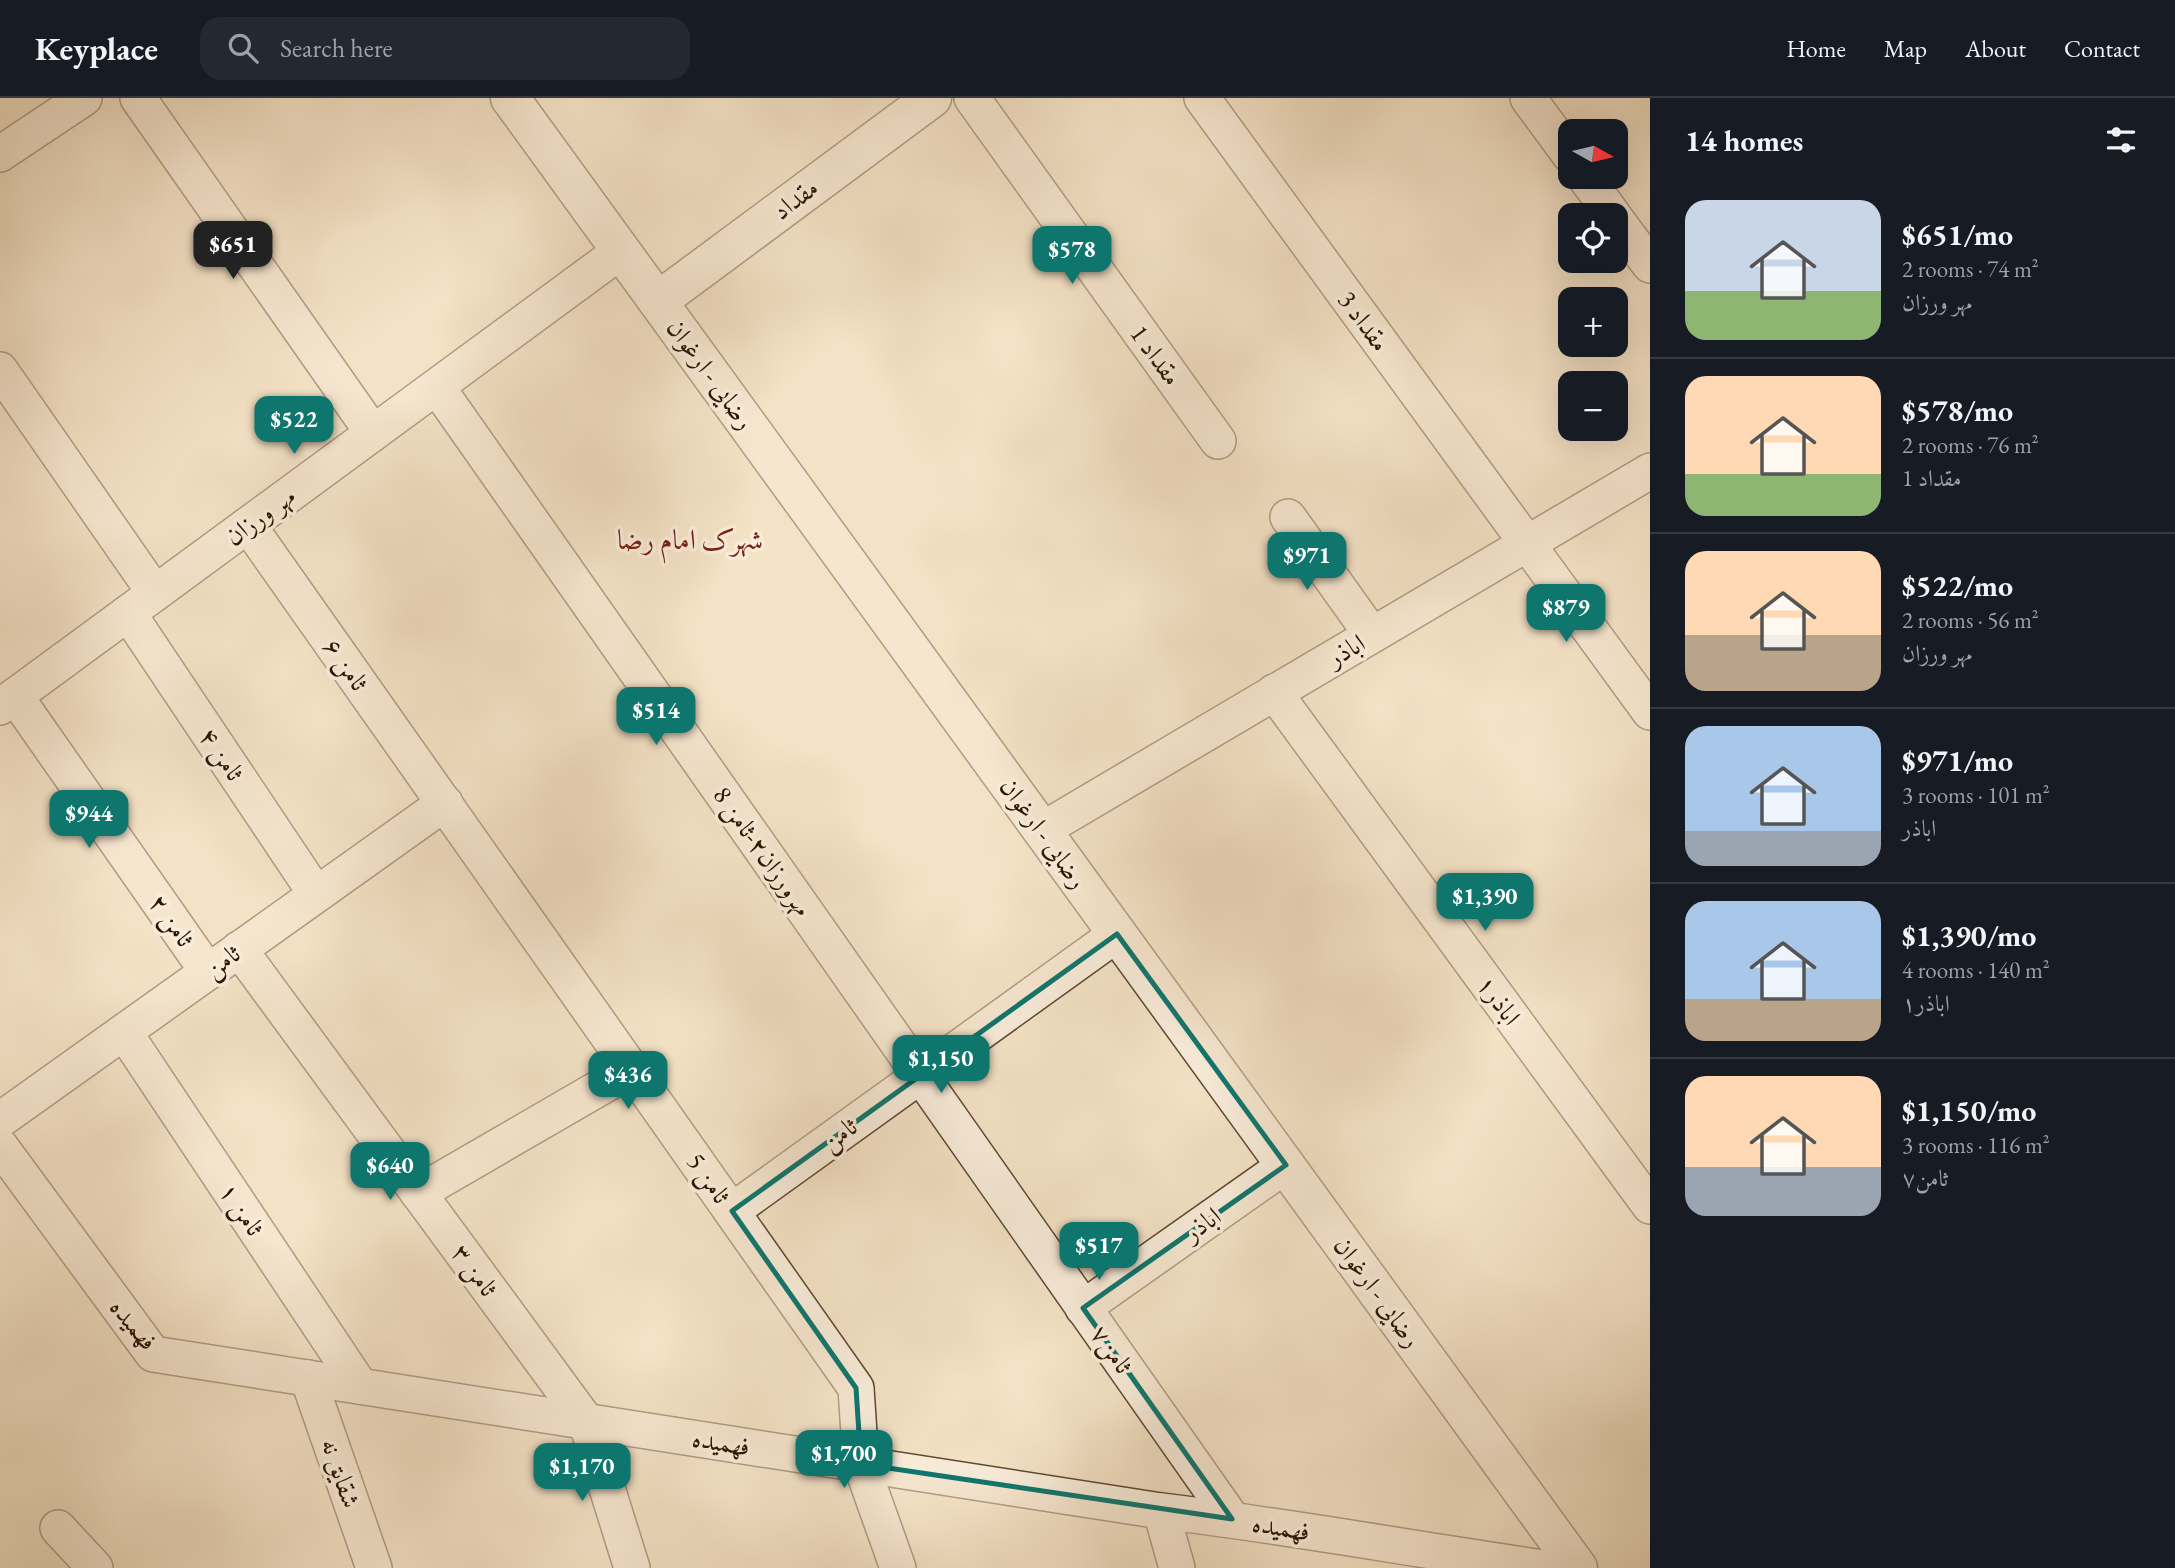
<!DOCTYPE html>
<meta charset="utf-8">
<style>
:root{--surface:#171b24;--page:#242831;--text:#f1f3f6;--muted:#9ea1a6;--line:#363941;--accent:#0f766e}
body{margin:0;font-family:"EB Garamond",Amiri,serif;background:var(--page);color:var(--text);height:100vh;display:flex;flex-direction:column;font-size:26px;white-space:nowrap}
*{box-sizing:border-box;margin:0}
p{font-size:23px;color:var(--muted)}
.icon{flex:none;width:38px;height:38px;fill:none;stroke:currentColor;stroke-width:2;stroke-linecap:round;stroke-linejoin:round}
.map{position:relative;flex:1;overflow:hidden}
.side{display:flex;flex-direction:column;background:var(--surface);width:525px}
.side>*{flex:none}
.needle{width:46px;rotate:98deg}
.controls{position:absolute;left:1558px;top:21px;display:grid;gap:14px}
.controls a{display:grid;place-items:center;width:70px;height:70px;border-radius:14px;background:var(--surface);box-shadow:0 7px 28px #0002;font-size:35px}
.price{position:absolute;translate:-50% -60px;padding:0 16px;border-radius:14px;background:var(--accent);color:#fff;font-size:23px;line-height:46px;filter:drop-shadow(0 2px 4px #0008)}
.price::after{content:'';position:absolute;left:50%;top:42px;width:21px;height:16px;margin-left:-10px;background:inherit;clip-path:polygon(0 0,100% 0,50% 100%)}
.price.active{background:#222;color:#fff}
ul{padding:0;list-style:none}
li{display:flex;align-items:center;gap:21px;height:175px;padding:0 35px}
li+li{border-top:2px solid var(--line)}
li span{display:grid;place-items:center;flex:none;width:196px;height:140px;border-radius:21px;color:#555}
li>.icon{margin-inline-start:auto}
span .icon{width:84px;height:84px;fill:#fffc;stroke-width:1}
li b{font-size:30px}
h2{display:flex;justify-content:space-between;align-items:center;height:84px;padding:0 35px;font-size:30px}
header{display:flex;align-items:center;gap:42px;box-sizing:border-box;height:98px;padding:0 35px;background:var(--surface);border-bottom:2px solid var(--line)}
header strong{font-size:33px}
nav{display:flex;gap:38px;margin-inline-start:auto;font-size:24px}
.search{width:490px;height:63px;background:var(--page);display:flex;align-items:center;gap:18px;box-sizing:border-box;padding:0 24px;border-radius:21px;color:var(--muted);font-size:26px}
main{display:flex;flex:1;min-height:0}
.map>svg:first-child{display:block}
</style>
<header>
<strong>Keyplace</strong>
<div class="search"><svg class="icon" aria-label="search" viewBox="0 0 24 24"><circle cx="10" cy="10" r="6"/><path d="M15 15l6 6"/></svg>Search here</div>
<nav><a>Home</a><a>Map</a><a>About</a><a>Contact</a></nav>
</header>
<main>
<div class="map">
<svg width="1650" height="1470" viewBox="0 0 1650 1470">
<rect width="100%" height="100%" fill="#f4e2c6"/>
<filter id="stains"><feTurbulence type="fractalNoise" baseFrequency=".00286" numOctaves="4"/><feColorMatrix values="0 0 0 0 .2 0 0 0 0 .09 0 0 0 0 .02 0 0 0 .5 -.17"/></filter>
<radialGradient id="worn" r=".72"><stop offset=".6" stop-color="#630" stop-opacity="0"/><stop offset="1" stop-color="#630" stop-opacity=".3"/></radialGradient>
<g fill="none" stroke-linecap="round" stroke-linejoin="round">
<defs>
<g id="minor">
<polyline points="138,0 373,335"/>
<polyline points="972,0 1218,343"/>
<polyline points="1202,0 1650,614"/>
<polyline points="1528,0 1570,57"/>
<polyline points="0,56 84,0"/>
<polyline points="1585,79 1613,117"/>
<polyline points="1615,120 1650,167"/>
<polyline points="0,272 155,495"/>
<polyline points="437,289 1232,1421"/>
<polyline points="1288,419 1372,537"/>
<polyline points="248,427 856,1290 861,1366 898,1470"/>
<polyline points="128,515 316,796"/>
<polyline points="1274,594 1650,1108"/>
<polyline points="15,598 208,874"/>
<polyline points="0,609 621,153"/>
<polyline points="1042,732 1650,373"/>
<polyline points="239,851 586,1323 632,1470"/>
<polyline points="124,934 360,1288"/>
<polyline points="0,1022 445,705"/>
<path d="M 0,1048 L 153,1256 L 1161,1413 C 1289,1428 1416,1452 1544,1470"/>
<polyline points="418,1095 632,971"/>
<polyline points="732,1113 1117,836"/>
<polyline points="1083,1210 1286,1067"/>
<polyline points="308,1280 374,1470"/>
<polyline points="1161,1413 1177,1470"/>
<polyline points="58,1430 95,1470"/>
</g>
<g id="tertiary">
<polyline points="510,0 1578,1470"/>
<polyline points="658,203 932,0"/>
</g>
</defs>
<use href="#minor" stroke="#5f4832" stroke-width="38"/>
<use href="#tertiary" stroke="#5f4832" stroke-width="41"/>
<use href="#minor" stroke="#f8ecda" stroke-width="35"/>
<use href="#tertiary" stroke="#f8ecda" stroke-width="38"/>
</g>
<path d="M0 0H1650V1470H0ZM 1117,836 L 1286,1067 L 1083,1210 L 1232,1421 L 861,1366 L 856,1290 L 732,1113 Z" fill="#f4e2c6" fill-opacity=".55" fill-rule="evenodd"/>
<path fill="none" stroke="#0f766e" stroke-width="5" stroke-linejoin="round" d="M 1117,836 L 1286,1067 L 1083,1210 L 1232,1421 L 861,1366 L 856,1290 L 732,1113 Z"/>
<g text-anchor="middle" stroke-width="7" stroke-linejoin="round" paint-order="stroke">
<g font-size="26" fill="#2d1500" stroke="#f8ecda">
<text transform="translate(795 101) rotate(-37)" y="9">مقداد</text>
<text transform="translate(1364 223) rotate(54)" y="9">مقداد 3</text>
<text transform="translate(1156 257) rotate(54)" y="9">مقداد 1</text>
<text transform="translate(711 276) rotate(54)" y="9">رضایی - ارغوان</text>
<text transform="translate(260 418) rotate(-36)" y="9">مهر ورزان</text>
<text transform="translate(1346 552) rotate(-30)" y="9">اباذر</text>
<text transform="translate(346 566) rotate(55)" y="9">ثامن ۶</text>
<text transform="translate(222 656) rotate(56)" y="9">ثامن ۴</text>
<text transform="translate(1044 735) rotate(54)" y="9">رضایی - ارغوان</text>
<text transform="translate(763 753) rotate(55)" y="9">مهرورزان۲-ثامن 8</text>
<text transform="translate(172 822) rotate(55)" y="9">ثامن ۲</text>
<text transform="translate(222 863) rotate(-36)" y="9">ثامن</text>
<text transform="translate(1499 902) rotate(54)" y="9">اباذر۱</text>
<text transform="translate(839 1036) rotate(-36)" y="9">ثامن</text>
<text transform="translate(709 1080) rotate(55)" y="9">ثامن 5</text>
<text transform="translate(242 1111) rotate(56)" y="9">ثامن ۱</text>
<text transform="translate(1202 1126) rotate(-35)" y="9">اباذر</text>
<text transform="translate(475 1172) rotate(54)" y="9">ثامن ۳</text>
<text transform="translate(1378 1194) rotate(54)" y="9">رضایی - ارغوان</text>
<text transform="translate(134 1226) rotate(50)" y="9">فهمیده</text>
<text transform="translate(1112 1251) rotate(55)" y="9">ثامن۷</text>
<text transform="translate(721 1344) rotate(9)" y="9">فهمیده</text>
<text transform="translate(341 1375) rotate(71)" y="9">شقایق نه</text>
<text transform="translate(1281 1429) rotate(9)" y="9">فهمیده</text>
</g>
<g font-size="28" fill="#7a1f14" stroke="#f8ecda">
<text x="690" y="451">شهرک امام رضا</text>
</g>
</g>
<rect width="100%" height="100%" filter="url(#stains)"/>
<rect width="100%" height="100%" fill="url(#worn)"/>
</svg>
<div class="controls">
<a><svg class="needle" viewBox="-14 -14 28 28"><path d="M0-13l5 13h-10z" fill="#e53935"/><path d="M0 13l5-13h-10z" fill="#9ea1a6"/></svg></a>
<a><svg class="icon" aria-label="locate" viewBox="0 0 24 24"><circle cx="12" cy="12" r="6"/><path d="M12 2v4M12 18v4M2 12h4M18 12h4"/></svg></a>
<a>+</a>
<a>−</a>
</div>
<b class="price active" style="left:233px;top:183px">$651</b>
<b class="price" style="left:1072px;top:188px">$578</b>
<b class="price" style="left:294px;top:358px">$522</b>
<b class="price" style="left:1307px;top:494px">$971</b>
<b class="price" style="left:1566px;top:546px">$879</b>
<b class="price" style="left:656px;top:649px">$514</b>
<b class="price" style="left:89px;top:752px">$944</b>
<b class="price" style="left:1485px;top:835px">$1,390</b>
<b class="price" style="left:941px;top:997px">$1,150</b>
<b class="price" style="left:628px;top:1013px">$436</b>
<b class="price" style="left:390px;top:1104px">$640</b>
<b class="price" style="left:1099px;top:1184px">$517</b>
<b class="price" style="left:844px;top:1392px">$1,700</b>
<b class="price" style="left:582px;top:1405px">$1,170</b>
</div>
<section class="side">
<h2>14 homes<svg class="icon" aria-label="filters" viewBox="0 0 24 24"><path d="M4 7h16M4 17h16"/><circle cx="9" cy="7" r="2"/><circle cx="15" cy="17" r="2"/></svg></h2>
<ul>
<li><span style="background:linear-gradient(#c9d6e8 65%,#8fb573 0)"><svg class="icon" aria-label="home" viewBox="0 0 24 24"><path d="M3 11l9-7 9 7M6 9v11h12V9"/></svg></span><div><b>$651/mo</b><p>2 rooms · 74 m²</p><p>مهر ورزان</p></div></li>
<li><span style="background:linear-gradient(#ffd9b3 70%,#8fb573 0)"><svg class="icon" aria-label="home" viewBox="0 0 24 24"><path d="M3 11l9-7 9 7M6 9v11h12V9"/></svg></span><div><b>$578/mo</b><p>2 rooms · 76 m²</p><p>مقداد 1</p></div></li>
<li><span style="background:linear-gradient(#ffd9b3 60%,#b9a48a 0)"><svg class="icon" aria-label="home" viewBox="0 0 24 24"><path d="M3 11l9-7 9 7M6 9v11h12V9"/></svg></span><div><b>$522/mo</b><p>2 rooms · 56 m²</p><p>مهر ورزان</p></div></li>
<li><span style="background:linear-gradient(#a9c7e8 75%,#9aa5b1 0)"><svg class="icon" aria-label="home" viewBox="0 0 24 24"><path d="M3 11l9-7 9 7M6 9v11h12V9"/></svg></span><div><b>$971/mo</b><p>3 rooms · 101 m²</p><p>اباذر</p></div></li>
<li><span style="background:linear-gradient(#a9c7e8 70%,#b9a48a 0)"><svg class="icon" aria-label="home" viewBox="0 0 24 24"><path d="M3 11l9-7 9 7M6 9v11h12V9"/></svg></span><div><b>$1,390/mo</b><p>4 rooms · 140 m²</p><p>اباذر۱</p></div></li>
<li><span style="background:linear-gradient(#ffd9b3 65%,#9aa5b1 0)"><svg class="icon" aria-label="home" viewBox="0 0 24 24"><path d="M3 11l9-7 9 7M6 9v11h12V9"/></svg></span><div><b>$1,150/mo</b><p>3 rooms · 116 m²</p><p>ثامن۷</p></div></li>
</ul>
</section>
</main>
